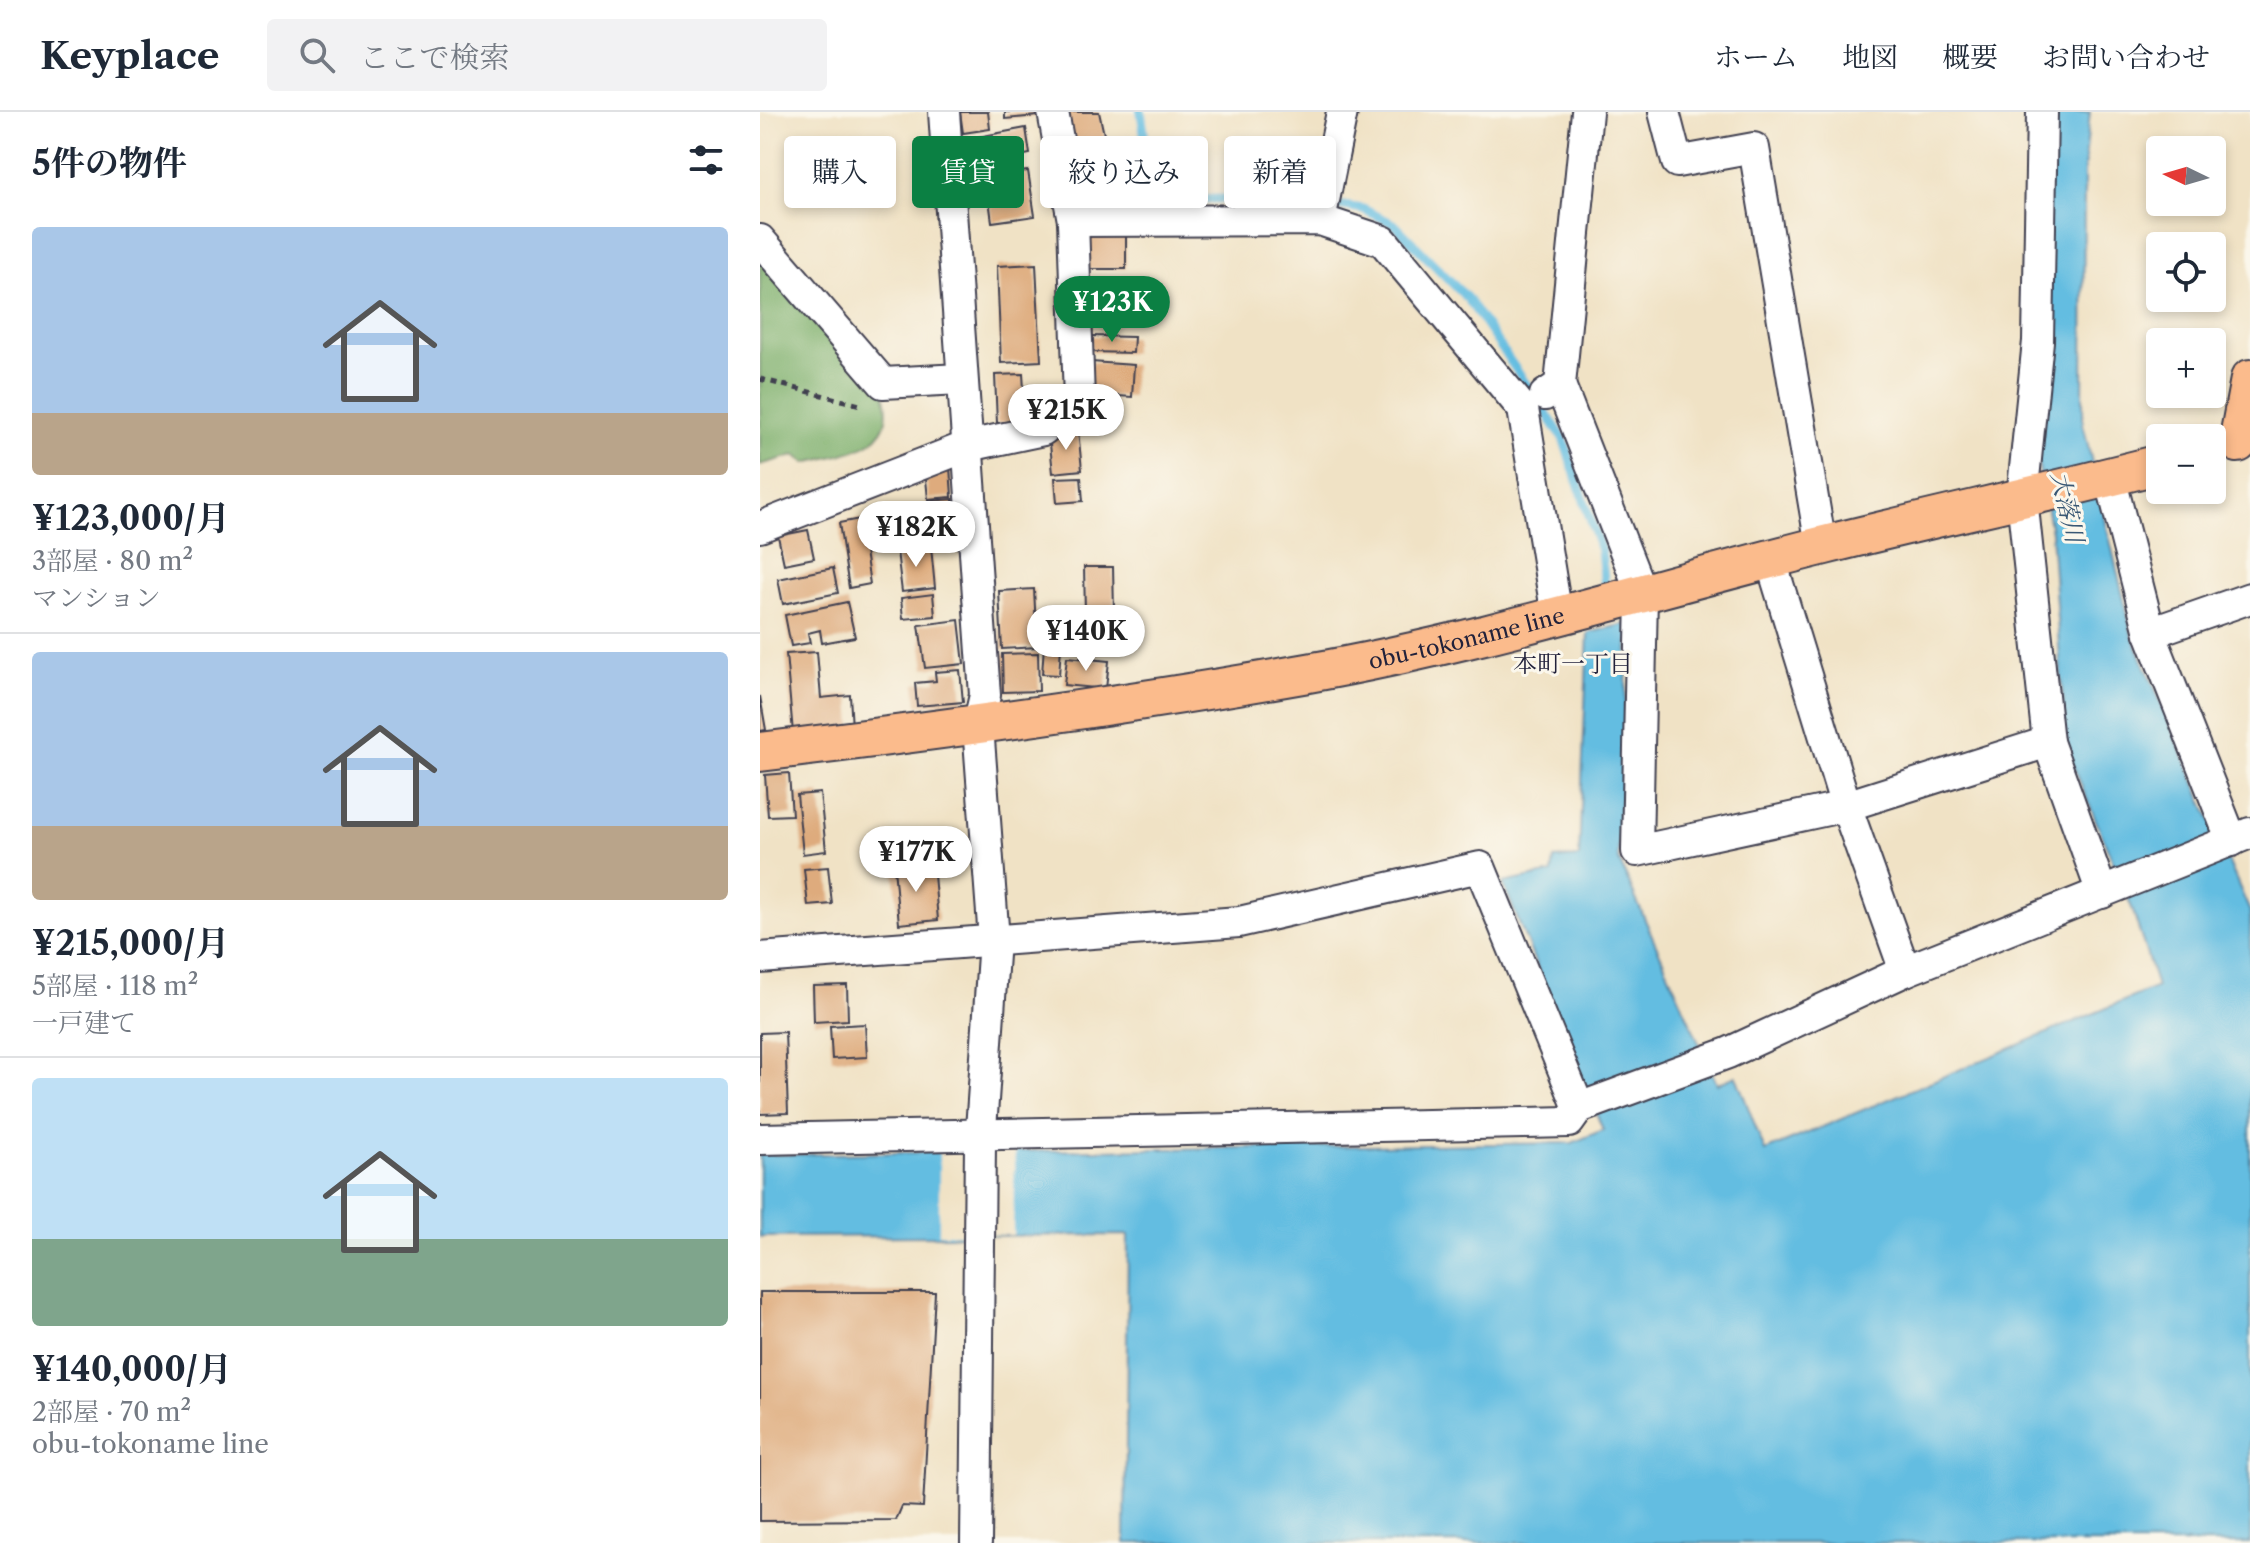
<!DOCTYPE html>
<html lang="ja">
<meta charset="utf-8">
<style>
:root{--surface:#fff;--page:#f2f2f3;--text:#1f2937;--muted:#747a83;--line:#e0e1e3;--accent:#0b8043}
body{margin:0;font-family:"Libre Caslon Text","Noto Serif JP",serif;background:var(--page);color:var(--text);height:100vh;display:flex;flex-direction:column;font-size:30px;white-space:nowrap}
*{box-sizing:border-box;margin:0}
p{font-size:26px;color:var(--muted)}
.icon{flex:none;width:44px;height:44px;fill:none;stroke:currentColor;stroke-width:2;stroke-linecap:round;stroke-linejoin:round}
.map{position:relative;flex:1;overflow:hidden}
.sheet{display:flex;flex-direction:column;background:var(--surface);width:760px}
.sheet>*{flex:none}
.guide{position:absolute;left:24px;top:24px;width:760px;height:72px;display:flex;gap:16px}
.needle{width:52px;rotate:275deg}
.tools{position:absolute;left:1386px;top:24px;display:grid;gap:16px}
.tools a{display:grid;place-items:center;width:80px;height:80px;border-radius:8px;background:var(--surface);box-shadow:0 4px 12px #0003;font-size:40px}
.price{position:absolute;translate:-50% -68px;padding:0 18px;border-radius:28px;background:#fff;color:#222;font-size:26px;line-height:52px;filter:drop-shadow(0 2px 4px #0008)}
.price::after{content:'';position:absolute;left:50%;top:48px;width:24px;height:18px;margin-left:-12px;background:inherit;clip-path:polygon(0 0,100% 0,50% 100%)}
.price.on{background:var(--accent);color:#fff}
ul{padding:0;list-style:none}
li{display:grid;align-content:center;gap:16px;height:424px;padding:0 32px}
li+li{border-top:2px solid var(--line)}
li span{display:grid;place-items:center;height:248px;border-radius:8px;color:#555}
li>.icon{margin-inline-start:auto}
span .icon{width:144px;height:144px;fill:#fffc;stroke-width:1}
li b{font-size:34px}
h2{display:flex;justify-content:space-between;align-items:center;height:96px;padding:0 32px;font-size:34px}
.pill{padding:0 28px;border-radius:8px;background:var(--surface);box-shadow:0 4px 12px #0003;font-size:28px;line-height:72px}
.pill.on{background:var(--accent);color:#fff}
header{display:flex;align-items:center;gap:48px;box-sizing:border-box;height:112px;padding:0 40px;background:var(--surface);border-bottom:2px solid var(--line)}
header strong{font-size:38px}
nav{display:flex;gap:44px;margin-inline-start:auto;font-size:28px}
.search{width:560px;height:72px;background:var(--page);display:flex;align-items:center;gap:20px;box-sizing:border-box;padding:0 28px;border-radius:8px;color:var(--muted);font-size:30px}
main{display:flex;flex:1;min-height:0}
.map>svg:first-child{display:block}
</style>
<header>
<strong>Keyplace</strong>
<div class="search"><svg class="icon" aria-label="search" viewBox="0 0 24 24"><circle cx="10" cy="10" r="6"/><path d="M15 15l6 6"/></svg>ここで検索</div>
<nav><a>ホーム</a><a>地図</a><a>概要</a><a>お問い合わせ</a></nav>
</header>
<main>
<section class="sheet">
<h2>5件の物件<svg class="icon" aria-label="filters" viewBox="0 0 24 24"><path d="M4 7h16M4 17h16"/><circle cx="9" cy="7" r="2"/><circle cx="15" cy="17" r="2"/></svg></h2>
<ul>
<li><span style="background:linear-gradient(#a9c7e8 75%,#b9a48a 0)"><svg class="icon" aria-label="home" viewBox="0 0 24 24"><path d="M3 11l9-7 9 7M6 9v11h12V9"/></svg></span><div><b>¥123,000/月</b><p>3部屋 · 80 m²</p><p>マンション</p></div></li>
<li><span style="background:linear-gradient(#a9c7e8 70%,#b9a48a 0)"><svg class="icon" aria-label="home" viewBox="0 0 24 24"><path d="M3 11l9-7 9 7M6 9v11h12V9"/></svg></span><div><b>¥215,000/月</b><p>5部屋 · 118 m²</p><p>一戸建て</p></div></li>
<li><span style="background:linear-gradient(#bfe0f5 65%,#7fa58c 0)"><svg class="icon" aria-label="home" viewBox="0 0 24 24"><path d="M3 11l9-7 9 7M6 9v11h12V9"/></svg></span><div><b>¥140,000/月</b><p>2部屋 · 70 m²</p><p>obu-tokoname line</p></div></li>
</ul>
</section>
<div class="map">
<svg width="1490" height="1431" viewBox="0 0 1490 1431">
<rect width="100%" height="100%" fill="#fbf7ec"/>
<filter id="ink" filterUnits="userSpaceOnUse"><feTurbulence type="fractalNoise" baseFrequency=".0125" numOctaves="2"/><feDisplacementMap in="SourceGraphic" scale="16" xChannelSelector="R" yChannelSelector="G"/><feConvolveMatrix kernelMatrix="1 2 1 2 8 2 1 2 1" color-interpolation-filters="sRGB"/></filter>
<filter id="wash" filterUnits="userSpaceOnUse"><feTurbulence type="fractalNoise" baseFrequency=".006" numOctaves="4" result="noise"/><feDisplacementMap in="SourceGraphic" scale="32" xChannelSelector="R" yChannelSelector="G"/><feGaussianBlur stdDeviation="1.8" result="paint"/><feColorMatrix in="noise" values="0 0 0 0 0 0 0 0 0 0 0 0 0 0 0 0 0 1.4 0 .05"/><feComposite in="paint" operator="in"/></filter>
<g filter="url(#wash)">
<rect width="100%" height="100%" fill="#f0e2c5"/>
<path fill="#7aae69" stroke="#4e6852" stroke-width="2" d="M 0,140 L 124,281 C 140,336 86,341 46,351 L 35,343 L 0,353 Z"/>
<polygon fill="#63bde1" stroke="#42708e" stroke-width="2" points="1290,0 1330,0 1324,58 1323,312 1372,523 1490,800 1490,1431 365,1431 368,1123 0,1125 0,1043 812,1031 843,1018 743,771 792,761 794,747 819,745 828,521 869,511 858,746 957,972 976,964 1005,1039 1397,875 1372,796 1306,636 1291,420 1278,350"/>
<polygon fill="#f0e2c5" points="179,1039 255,1039 253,1123 179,1122"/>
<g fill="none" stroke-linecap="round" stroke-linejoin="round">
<polyline stroke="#63bde1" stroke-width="9" points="381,0 394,89 524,85 603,97 634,112 707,186 803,326 841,439 846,484"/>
</g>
<g id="blocks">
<g fill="#deab7d">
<polygon points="200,0 228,0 230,17 203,21"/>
<polygon points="245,0 277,0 278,4 245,7"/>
<polygon points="304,0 339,0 345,27 311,34"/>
<polygon points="266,16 270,42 217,52 212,26"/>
<polygon points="343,34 350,73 318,79 311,40"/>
<polygon points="268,59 275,104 232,110 226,65"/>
<polygon points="369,83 370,102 320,104 319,84"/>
<polygon points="328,114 366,114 366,157 327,157"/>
<polygon points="276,152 281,249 241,251 237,154"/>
<polygon points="331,224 374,225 373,241 331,240"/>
<polygon points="331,250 374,253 372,285 329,282"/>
<polygon points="263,262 266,309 237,311 235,263"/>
<polygon points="318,318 322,358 293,361 289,322"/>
<polygon points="190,355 192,385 168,387 165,357"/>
<polygon points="321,365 323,389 297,391 295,366"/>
<polygon points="193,387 195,419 171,421 168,389"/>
<polygon points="100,407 110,472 89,476 79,411"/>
<polygon points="48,418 54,446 24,452 18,424"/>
<polygon points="171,435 175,476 142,480 137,439"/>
<polygon points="324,455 353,455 354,499 325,499"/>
<polygon points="73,456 78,481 23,492 18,467"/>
<polygon points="274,477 277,535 242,537 239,479"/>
<polygon points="173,482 175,504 143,507 141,486"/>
<polygon points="87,490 95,525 62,531 60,518 48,521 50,531 31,534 25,503"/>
<polygon points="199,508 204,552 165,556 159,513"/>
<polygon points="284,534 301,535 299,563 282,562"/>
<polygon points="57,540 61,586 90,583 92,616 33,621 26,542"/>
<polygon points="278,541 279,579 243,580 242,542"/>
<polygon points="307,545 349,549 346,577 304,573"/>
<polygon points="200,558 203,590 157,594 155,571 176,569 175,560"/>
<polygon points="0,584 6,618 0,619"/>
<polygon points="29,661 32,703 8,704 5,663"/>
<polygon points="60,681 66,739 43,742 37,683"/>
<polygon points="173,752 178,808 139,812 134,755"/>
<polygon points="68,755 72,792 48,794 44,757"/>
<polygon points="87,873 88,908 54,910 53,874"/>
<polygon points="105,912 107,945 72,947 70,914"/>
<polygon points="25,920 28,1001 0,1002 0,921"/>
<polygon points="0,1180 175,1180 163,1395 142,1394 136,1408 0,1409"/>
</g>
</g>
</g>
<g filter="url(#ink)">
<use href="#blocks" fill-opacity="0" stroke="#413f50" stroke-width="2"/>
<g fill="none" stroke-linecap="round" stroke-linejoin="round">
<defs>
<g id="minor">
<polyline points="184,0 225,583 218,614 234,828 220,1032 216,1431"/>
<polyline points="904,0 917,50 994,36 1061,434"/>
<polyline points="1282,0 1278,229 1262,386 1288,630 1342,781"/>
<polyline points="560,108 582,0"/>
<polyline points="313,109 560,108 623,129 763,297 797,504"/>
<polyline points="0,128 123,271 201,267"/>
<polyline points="800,273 882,482 877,739 1086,694 1288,630"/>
<polyline points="785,283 800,273 827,0"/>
<polyline points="1350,365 1390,521 1472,729"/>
<polyline points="0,415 208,334 283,318 319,288 313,109 293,0"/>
<polyline points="1011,449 1086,694 1145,859"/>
<polyline points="1390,521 1490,486"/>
<polyline points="0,846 479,810 720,755 819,996"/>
<polyline points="0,1027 809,1010 819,996 968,941 1145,859 1490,721"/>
</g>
<g id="major">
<polyline points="1478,331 1490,267"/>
<path id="s1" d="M 0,640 C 183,618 366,593 548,561 C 723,530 893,476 1065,433 C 1176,405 1289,381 1400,352"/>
</g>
</defs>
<use href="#minor" stroke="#413f50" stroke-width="34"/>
<use href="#major" stroke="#413f50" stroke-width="42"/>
<polyline stroke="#413f50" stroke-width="5" stroke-dasharray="6 6" stroke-linecap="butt" points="0,267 104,294"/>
<use href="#minor" stroke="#fff" stroke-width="30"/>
<use href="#major" stroke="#fbbb8c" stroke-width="38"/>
</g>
</g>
<g text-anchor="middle" stroke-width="6" stroke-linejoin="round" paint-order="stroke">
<g font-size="22" fill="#22223b" stroke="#fbf7ec">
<text dy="8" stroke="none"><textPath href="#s1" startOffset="716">obu-tokoname line</textPath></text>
</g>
<g font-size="24" font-style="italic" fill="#395875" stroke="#fbf7ec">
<text transform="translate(1307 395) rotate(77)" y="8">大落川</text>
</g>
<g font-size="24" fill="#22223b" stroke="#fbf7ec">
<text x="813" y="560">本町一丁目</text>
</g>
</g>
</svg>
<div class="tools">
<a><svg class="needle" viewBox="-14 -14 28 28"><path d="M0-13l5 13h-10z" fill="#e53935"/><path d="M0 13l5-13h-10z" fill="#747a83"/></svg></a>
<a><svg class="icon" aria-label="locate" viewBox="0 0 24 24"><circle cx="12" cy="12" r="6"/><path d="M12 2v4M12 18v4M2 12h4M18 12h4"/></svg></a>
<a>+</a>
<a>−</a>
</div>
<b class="price on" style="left:352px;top:232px">¥123K</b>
<b class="price" style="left:306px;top:340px">¥215K</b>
<b class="price" style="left:156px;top:457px">¥182K</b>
<b class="price" style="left:326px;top:561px">¥140K</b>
<b class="price" style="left:156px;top:782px">¥177K</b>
<div class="guide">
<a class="pill">購入</a>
<a class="pill on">賃貸</a>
<a class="pill">絞り込み</a>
<a class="pill">新着</a>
</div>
</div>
</main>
